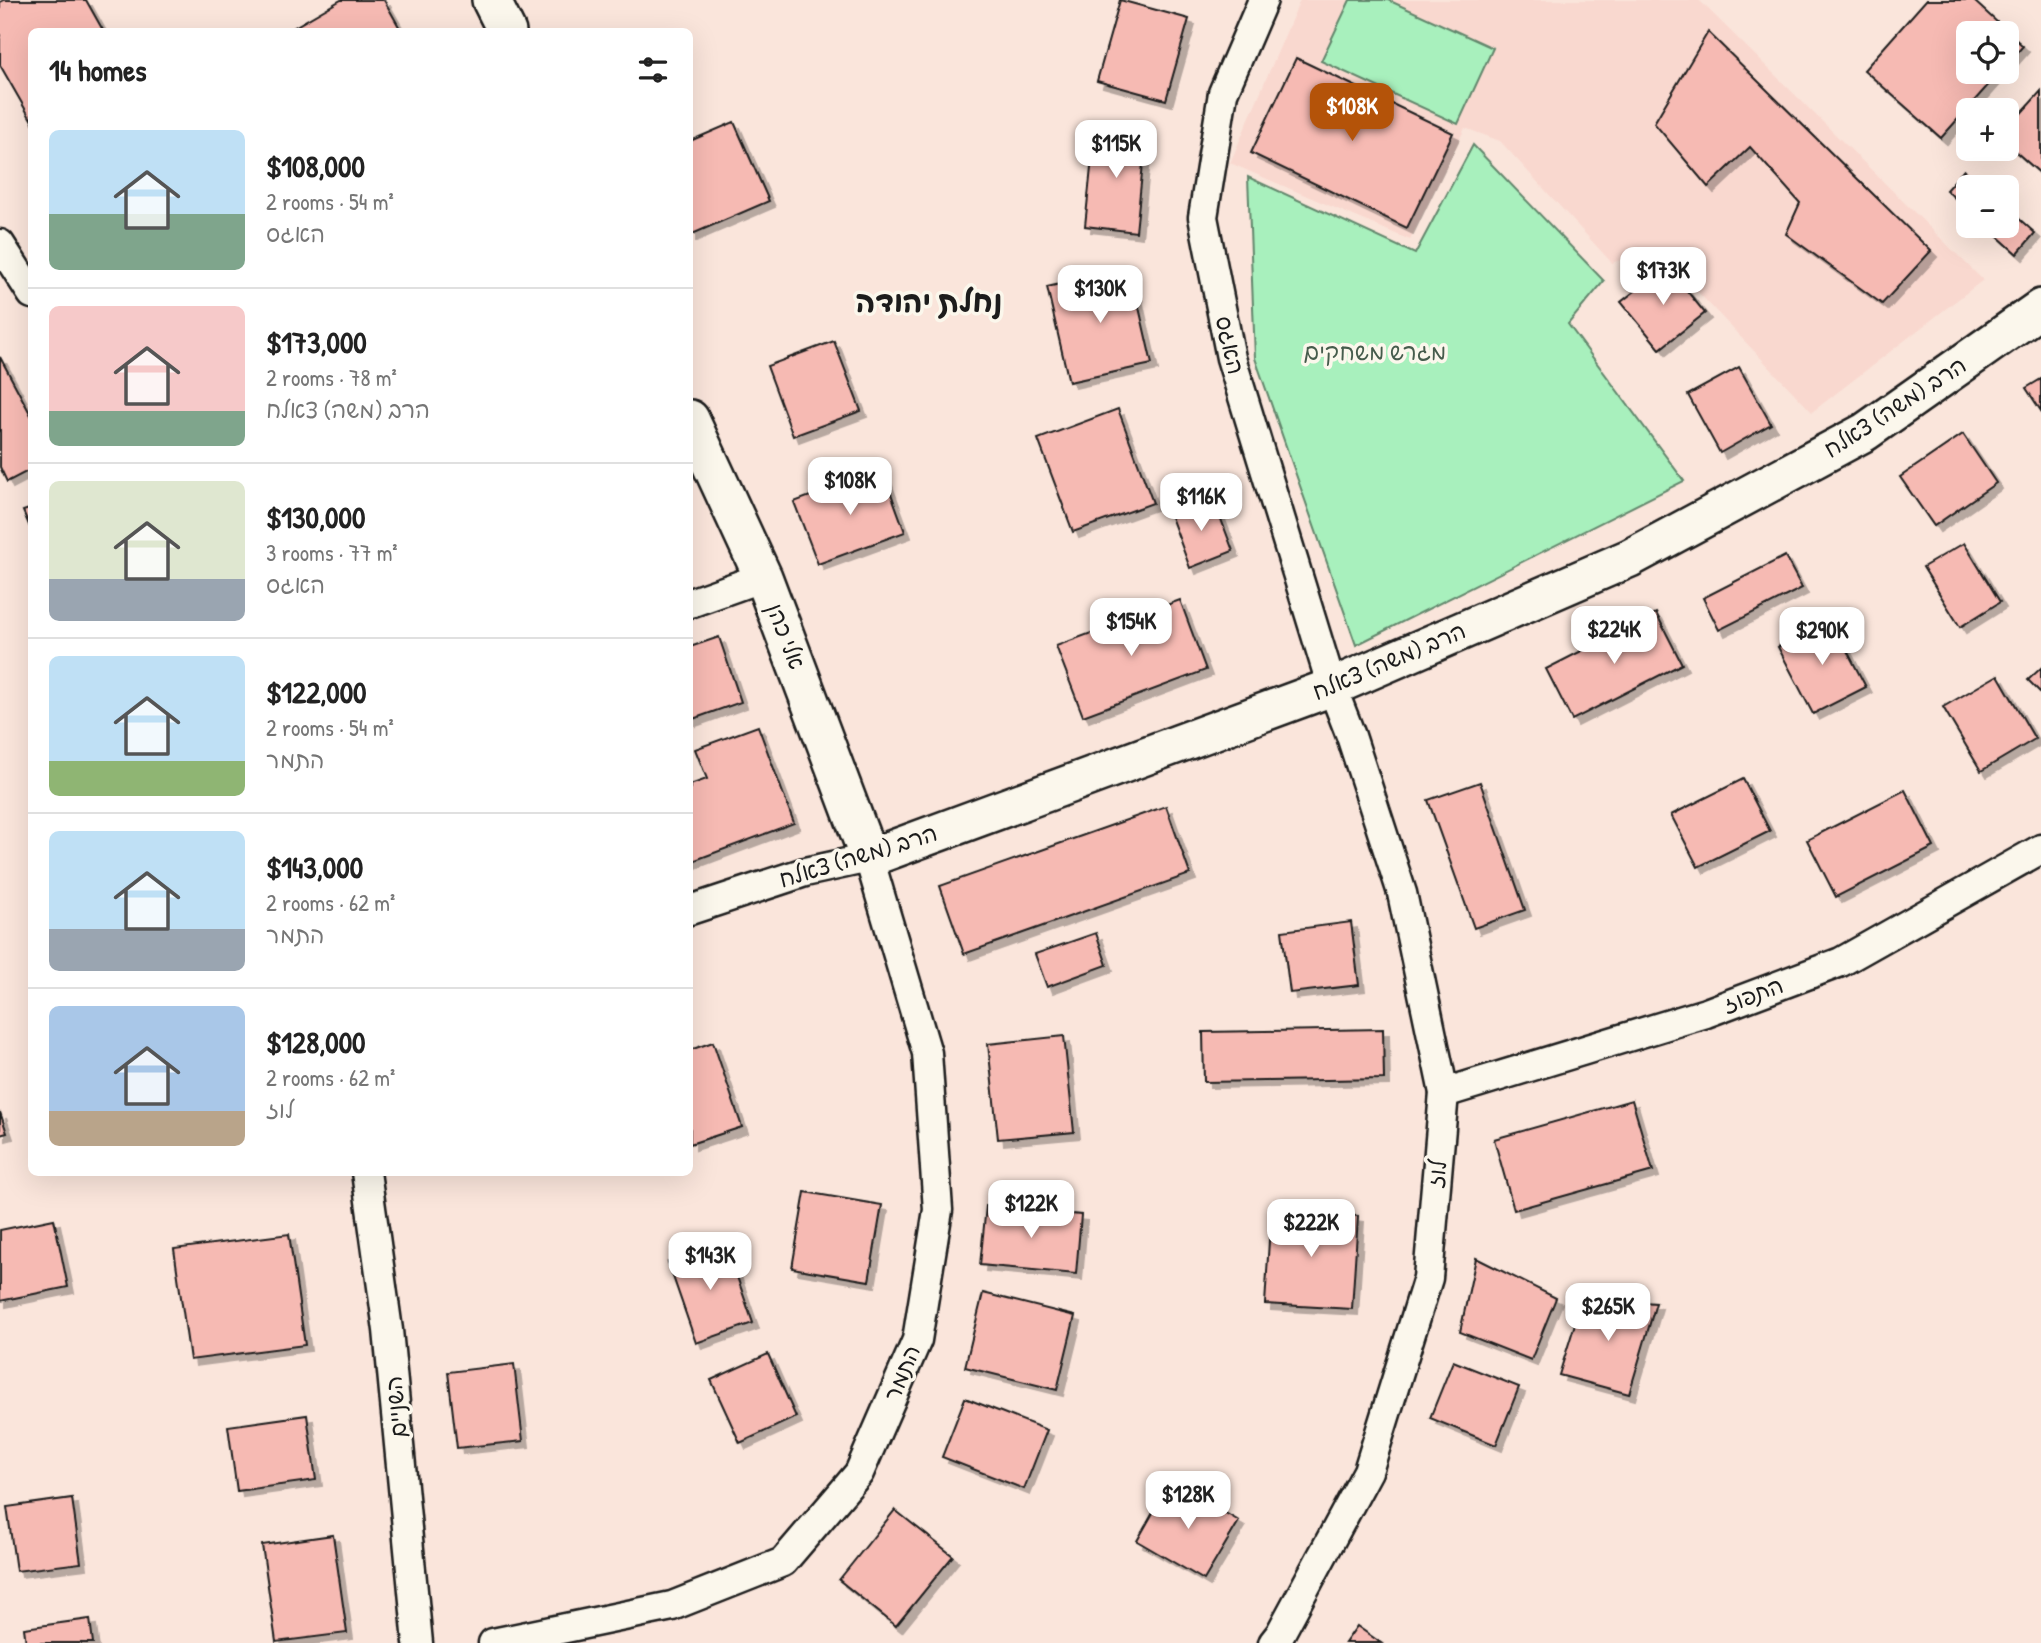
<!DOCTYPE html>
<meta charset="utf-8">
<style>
:root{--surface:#fff;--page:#f2f2f2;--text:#222;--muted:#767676;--line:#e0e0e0;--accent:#b45309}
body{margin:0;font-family:"Patrick Hand","Playpen Sans Hebrew",sans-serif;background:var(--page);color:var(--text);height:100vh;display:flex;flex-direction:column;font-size:26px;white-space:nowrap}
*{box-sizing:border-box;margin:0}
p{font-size:23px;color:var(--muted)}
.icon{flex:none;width:38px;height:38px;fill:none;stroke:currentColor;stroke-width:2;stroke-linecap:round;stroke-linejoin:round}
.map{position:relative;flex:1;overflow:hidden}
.panel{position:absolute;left:28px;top:28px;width:665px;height:1148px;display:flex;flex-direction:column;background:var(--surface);border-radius:10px;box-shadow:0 7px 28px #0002}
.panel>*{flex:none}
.controls{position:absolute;left:1956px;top:21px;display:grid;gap:14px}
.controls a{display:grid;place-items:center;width:63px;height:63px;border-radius:10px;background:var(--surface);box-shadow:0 7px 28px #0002;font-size:35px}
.price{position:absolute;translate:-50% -60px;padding:0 16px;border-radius:14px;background:#fff;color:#222;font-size:23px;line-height:46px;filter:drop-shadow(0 2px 4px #0008)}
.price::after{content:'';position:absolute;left:50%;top:42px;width:21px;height:16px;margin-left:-10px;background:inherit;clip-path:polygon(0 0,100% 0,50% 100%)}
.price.current{background:var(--accent);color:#fff}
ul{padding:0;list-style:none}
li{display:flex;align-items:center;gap:21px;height:175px;padding:0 21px}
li+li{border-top:2px solid var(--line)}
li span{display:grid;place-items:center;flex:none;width:196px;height:140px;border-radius:10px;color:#555}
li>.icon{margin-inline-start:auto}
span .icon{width:84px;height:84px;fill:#fffc;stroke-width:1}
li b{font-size:30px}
h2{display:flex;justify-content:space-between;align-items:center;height:84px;padding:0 21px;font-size:30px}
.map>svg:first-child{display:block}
</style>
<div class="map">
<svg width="2041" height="1643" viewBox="0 0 2041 1643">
<defs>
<filter id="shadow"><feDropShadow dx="6" dy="6" stdDeviation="0" flood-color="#0004"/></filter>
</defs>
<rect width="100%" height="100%" fill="#fae5db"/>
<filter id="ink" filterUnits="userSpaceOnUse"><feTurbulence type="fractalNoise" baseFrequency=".0143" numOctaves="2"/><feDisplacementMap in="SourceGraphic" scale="14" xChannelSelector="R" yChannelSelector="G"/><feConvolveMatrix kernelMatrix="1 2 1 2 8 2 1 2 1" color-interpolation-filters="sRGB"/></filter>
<g filter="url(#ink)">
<polygon fill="#f9d8cf" points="1300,0 1699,0 1983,280 1812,412 1656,248 1612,263 1500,141 1465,128 1410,240 1230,163"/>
<g fill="#a8f0bd" stroke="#62866c" stroke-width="2">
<polygon points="1350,0 1388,0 1493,48 1458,124 1321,61"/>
<polygon points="1473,145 1604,281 1568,324 1684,481 1356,645 1255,358 1248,177 1415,254"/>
</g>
<g fill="#f6bab3" stroke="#1c1c1c" stroke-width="2" filter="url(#shadow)">
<polygon points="4,0 86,0 104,32 32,32 32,121 0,65 0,2"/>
<polygon points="341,0 384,0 402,32 286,32"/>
<polygon points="1120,0 1189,19 1166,100 1097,81"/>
<polygon points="1926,0 1973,0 2023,46 2007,64 2007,33 1969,33 1969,72 2000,72 1941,138 1864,70"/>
<polygon points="1708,32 1931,251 1882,304 1786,234 1800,203 1750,147 1708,187 1654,123"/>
<polygon points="1296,58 1453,133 1407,228 1251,153"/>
<polygon points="2041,91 2041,174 2007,144 2007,129"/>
<polygon points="734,122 769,201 690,235 690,141"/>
<polygon points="1095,129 1146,134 1136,232 1085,226"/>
<polygon points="1964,170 1984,187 1969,187 1969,211 1946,190"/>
<polygon points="2007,208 2035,233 2017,254 1986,226 2007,226"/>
<polygon points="1667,266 1705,313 1660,349 1621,302"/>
<polygon points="1130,268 1152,364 1069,382 1047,287"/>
<polygon points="834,341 861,411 793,436 767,366"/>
<polygon points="0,357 32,417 32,469 7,482 0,467"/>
<polygon points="1739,367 1771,424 1720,453 1688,395"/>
<polygon points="2041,379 2041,411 2026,388"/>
<polygon points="1118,409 1153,503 1073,532 1038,439"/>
<polygon points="1963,434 1996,483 1934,526 1900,477"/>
<polygon points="882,469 905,532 818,564 794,502"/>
<polygon points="1213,498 1233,551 1190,568 1170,514"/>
<polygon points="32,508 32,532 23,511"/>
<polygon points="1964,543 2000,602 1960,627 1923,567"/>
<polygon points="1785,556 1802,588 1719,630 1703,598"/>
<polygon points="1180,600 1206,670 1083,716 1056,646"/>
<polygon points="1656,613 1682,664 1572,720 1546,669"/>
<polygon points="1831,620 1866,687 1813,714 1778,647"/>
<polygon points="719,637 741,702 690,720 690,647"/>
<polygon points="2041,668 2041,693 2028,680"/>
<polygon points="1998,675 2035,739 1981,771 1943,707"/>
<polygon points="758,726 794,823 690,862 690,785 707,779 695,749"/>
<polygon points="1743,779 1770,831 1698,867 1671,815"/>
<polygon points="1480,782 1525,910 1474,928 1428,800"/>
<polygon points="1905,790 1934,847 1836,897 1807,840"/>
<polygon points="1166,806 1190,874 964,954 940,886"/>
<polygon points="1351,922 1359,985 1290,993 1282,931"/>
<polygon points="1096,933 1107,965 1047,987 1035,954"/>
<polygon points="1383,1029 1384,1079 1204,1082 1203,1032"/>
<polygon points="1064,1036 1074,1132 998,1139 988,1044"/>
<polygon points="713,1042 742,1127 690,1144 690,1050"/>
<polygon points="1632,1100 1653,1171 1514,1210 1494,1139"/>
<polygon points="0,1112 7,1133 0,1135"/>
<polygon points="805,1192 882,1205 869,1281 792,1268"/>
<polygon points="986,1206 1081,1215 1076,1274 980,1265"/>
<polygon points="1271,1209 1358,1216 1352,1309 1265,1304"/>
<polygon points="54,1219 68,1287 0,1301 0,1230"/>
<polygon points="289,1234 305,1345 190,1360 174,1249"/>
<polygon points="725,1242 753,1323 696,1343 668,1262"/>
<polygon points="1476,1258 1556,1298 1531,1360 1460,1332"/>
<polygon points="983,1293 1075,1316 1057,1390 965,1367"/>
<polygon points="1583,1298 1656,1303 1629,1394 1559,1375"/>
<polygon points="768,1354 796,1417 740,1443 711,1380"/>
<polygon points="1453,1361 1519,1387 1496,1445 1430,1418"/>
<polygon points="514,1364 523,1441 457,1448 448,1372"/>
<polygon points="965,1398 1047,1430 1024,1489 942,1457"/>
<polygon points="307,1415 316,1480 237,1491 228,1426"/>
<polygon points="1171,1481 1239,1521 1204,1580 1137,1541"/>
<polygon points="72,1498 81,1563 16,1571 7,1507"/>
<polygon points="895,1510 953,1556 896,1626 839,1580"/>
<polygon points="333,1535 347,1633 276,1642 262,1545"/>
<polygon points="90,1619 93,1643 26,1643 24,1628"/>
<polygon points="1357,1626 1381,1643 1345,1643"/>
</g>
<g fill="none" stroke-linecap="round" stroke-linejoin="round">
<defs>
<g id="minor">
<polyline points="1263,0 1223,93 1203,217 1231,358 1332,687 1351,736 1402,893 1444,1093 1428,1278 1368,1471 1280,1634 1273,1643"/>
<polyline points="0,244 32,294"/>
<polyline points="690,603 763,577"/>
<polyline points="1444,1093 1706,1013 1841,962 2041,849"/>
<polyline points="366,1172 388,1330 418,1643"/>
<polyline points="493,1643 672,1606 783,1562 859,1473 917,1340 938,1210 927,1053 869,858 805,872 690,910"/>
</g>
<g id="tertiary">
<polyline points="491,0 507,32"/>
<polyline points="690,419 763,577 869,858 1332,687 1630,558 1865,432 2041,308"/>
</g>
</defs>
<use href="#minor" stroke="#1c1c1c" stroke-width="33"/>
<use href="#tertiary" stroke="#1c1c1c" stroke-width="42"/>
<use href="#minor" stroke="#fbf7ec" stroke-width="28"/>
<use href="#tertiary" stroke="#fbf7ec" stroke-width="37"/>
</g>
</g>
<g text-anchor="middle" stroke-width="7" stroke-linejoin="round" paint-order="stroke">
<g font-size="23" fill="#1c1c1c" stroke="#fbf7ec">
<text transform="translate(1230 345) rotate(77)" y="8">האגס</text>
<text transform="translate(1895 407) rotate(-33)" y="8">הרב (משה) צאלח</text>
<text transform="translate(786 636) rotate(69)" y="8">אלי כהן</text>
<text transform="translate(1389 661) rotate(-23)" y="8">הרב (משה) צאלח</text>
<text transform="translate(858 856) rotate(-17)" y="8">הרב (משה) צאלח</text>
<text transform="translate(1753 995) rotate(-21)" y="8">התפוז</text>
<text transform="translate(1437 1174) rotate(-85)" y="8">לוז</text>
<text transform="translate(902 1373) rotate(-67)" y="8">התמר</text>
<text transform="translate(396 1407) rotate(-95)" y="8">השניים</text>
</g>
<g font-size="23" fill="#465c4c" stroke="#fbf7ec">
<text x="1375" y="360">מגרש משחקים</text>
</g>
<g font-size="30" font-weight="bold" fill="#1c1c1c" stroke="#fbf7ec">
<text x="929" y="312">נחלת יהודה</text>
</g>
</g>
</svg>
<div class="controls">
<a><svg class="icon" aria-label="locate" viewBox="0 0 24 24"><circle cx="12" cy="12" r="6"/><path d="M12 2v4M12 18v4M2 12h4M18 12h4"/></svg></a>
<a>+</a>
<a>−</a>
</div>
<b class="price current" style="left:1352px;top:143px">$108K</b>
<b class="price" style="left:1116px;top:180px">$115K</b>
<b class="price" style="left:1663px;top:307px">$173K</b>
<b class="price" style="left:1100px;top:325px">$130K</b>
<b class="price" style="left:850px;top:517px">$108K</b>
<b class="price" style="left:1201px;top:533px">$116K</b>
<b class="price" style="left:1131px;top:658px">$154K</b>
<b class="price" style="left:1614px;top:666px">$224K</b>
<b class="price" style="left:1822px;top:667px">$290K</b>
<b class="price" style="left:1031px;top:1240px">$122K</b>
<b class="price" style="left:1311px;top:1259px">$222K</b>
<b class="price" style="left:710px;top:1292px">$143K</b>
<b class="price" style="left:1608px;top:1343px">$265K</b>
<b class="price" style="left:1188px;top:1531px">$128K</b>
<section class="panel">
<h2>14 homes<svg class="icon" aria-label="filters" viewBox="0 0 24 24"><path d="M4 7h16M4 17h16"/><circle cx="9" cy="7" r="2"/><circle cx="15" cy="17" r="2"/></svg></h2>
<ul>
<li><span style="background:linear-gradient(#bfe0f5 60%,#7fa58c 0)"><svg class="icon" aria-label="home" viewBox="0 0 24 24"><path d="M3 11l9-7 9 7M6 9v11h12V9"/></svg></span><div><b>$108,000</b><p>2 rooms · 54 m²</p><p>האגס</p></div></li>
<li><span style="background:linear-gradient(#f6c9c9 75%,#7fa58c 0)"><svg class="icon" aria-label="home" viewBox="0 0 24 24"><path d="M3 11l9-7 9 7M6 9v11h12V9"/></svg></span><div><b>$173,000</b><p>2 rooms · 78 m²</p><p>הרב (משה) צאלח</p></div></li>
<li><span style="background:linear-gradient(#dfe7d0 70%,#9aa5b1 0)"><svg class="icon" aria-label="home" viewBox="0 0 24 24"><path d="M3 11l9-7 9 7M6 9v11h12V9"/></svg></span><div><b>$130,000</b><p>3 rooms · 77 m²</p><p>האגס</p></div></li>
<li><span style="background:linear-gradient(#bfe0f5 75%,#8fb573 0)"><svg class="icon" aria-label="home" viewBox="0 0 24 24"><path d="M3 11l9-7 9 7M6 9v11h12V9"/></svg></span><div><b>$122,000</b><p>2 rooms · 54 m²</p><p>התמר</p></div></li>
<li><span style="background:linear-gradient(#bfe0f5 70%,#9aa5b1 0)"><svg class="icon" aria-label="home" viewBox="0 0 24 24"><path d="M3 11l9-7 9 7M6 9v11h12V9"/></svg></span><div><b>$143,000</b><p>2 rooms · 62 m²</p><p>התמר</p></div></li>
<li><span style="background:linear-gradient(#a9c7e8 75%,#b9a48a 0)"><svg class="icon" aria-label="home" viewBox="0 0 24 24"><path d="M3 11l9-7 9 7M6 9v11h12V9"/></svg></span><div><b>$128,000</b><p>2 rooms · 62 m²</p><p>לוז</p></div></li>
</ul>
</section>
</div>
